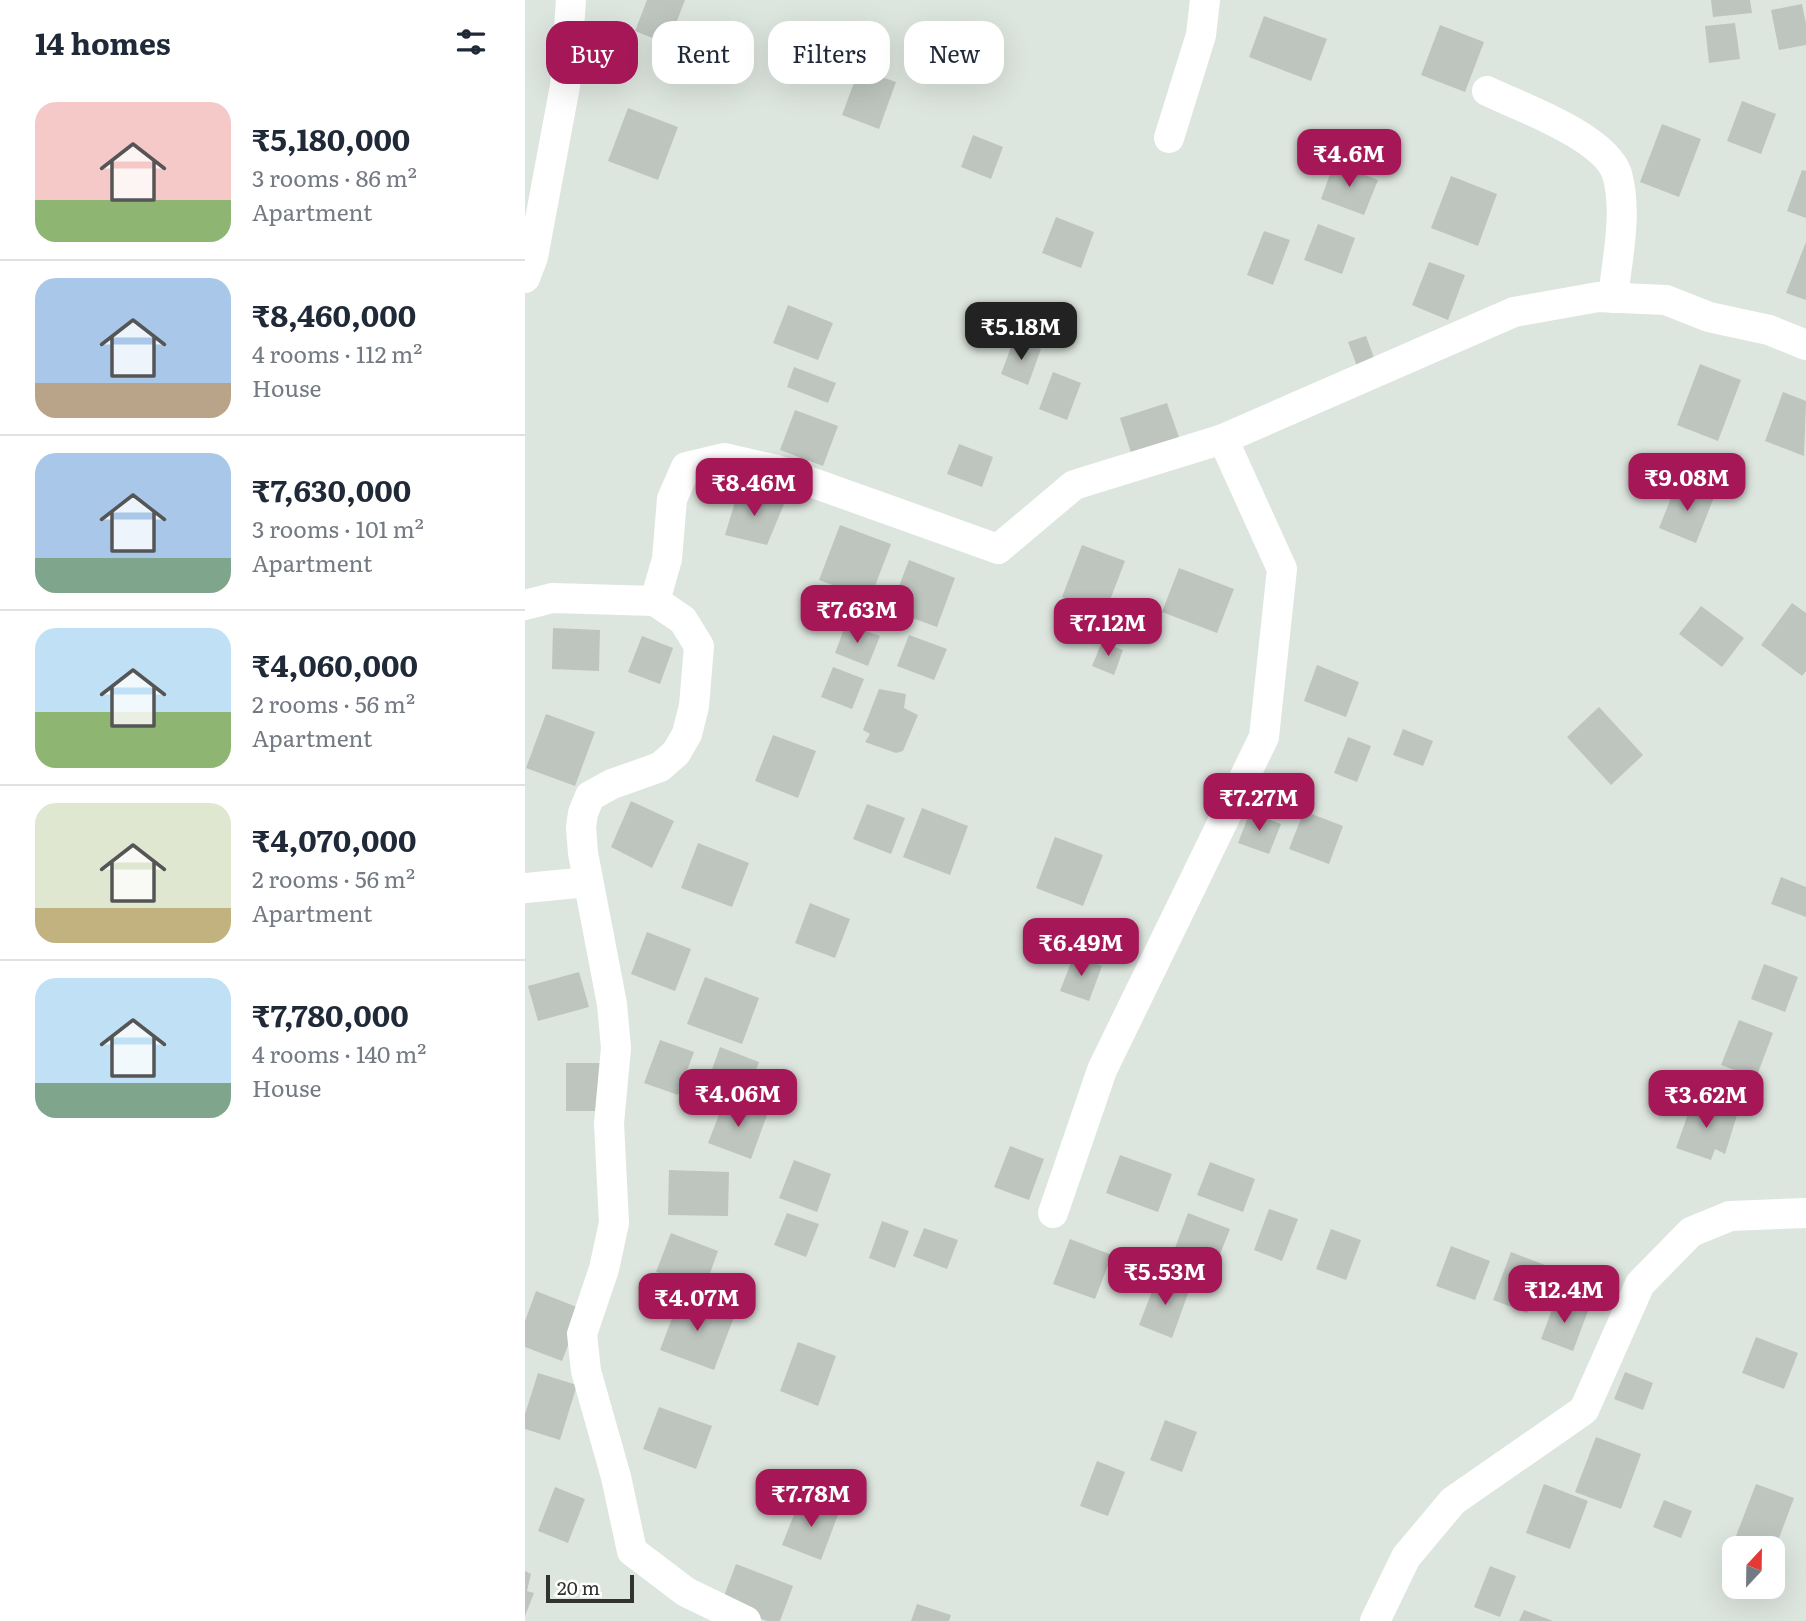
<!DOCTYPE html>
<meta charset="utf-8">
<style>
:root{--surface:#fff;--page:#f2f2f3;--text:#1f2937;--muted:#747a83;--line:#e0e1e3;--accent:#a61758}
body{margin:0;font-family:Literata,serif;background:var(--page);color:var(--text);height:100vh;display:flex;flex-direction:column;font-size:26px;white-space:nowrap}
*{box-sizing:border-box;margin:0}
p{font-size:23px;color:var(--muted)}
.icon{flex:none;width:38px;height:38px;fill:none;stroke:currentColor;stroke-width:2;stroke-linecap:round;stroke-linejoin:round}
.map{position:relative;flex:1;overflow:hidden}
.panel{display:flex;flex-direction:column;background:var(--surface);width:525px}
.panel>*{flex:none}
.hud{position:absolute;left:21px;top:21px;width:665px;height:63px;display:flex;gap:14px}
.needle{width:46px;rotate:22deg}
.buttons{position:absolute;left:1197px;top:1536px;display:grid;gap:14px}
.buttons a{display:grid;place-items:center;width:63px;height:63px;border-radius:14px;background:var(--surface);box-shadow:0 7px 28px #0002;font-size:35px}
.scale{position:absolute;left:21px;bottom:18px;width:88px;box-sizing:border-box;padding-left:7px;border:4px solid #303330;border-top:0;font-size:19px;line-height:24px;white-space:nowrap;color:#303330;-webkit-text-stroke:5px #fff;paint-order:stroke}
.price{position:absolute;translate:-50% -60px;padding:0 16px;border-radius:14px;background:var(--accent);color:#fff;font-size:23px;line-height:46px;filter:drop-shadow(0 2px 4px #0008)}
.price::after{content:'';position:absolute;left:50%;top:42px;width:21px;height:16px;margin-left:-10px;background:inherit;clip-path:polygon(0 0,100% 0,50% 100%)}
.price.current{background:#222;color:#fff}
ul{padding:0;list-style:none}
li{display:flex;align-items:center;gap:21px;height:175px;padding:0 35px}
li+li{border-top:2px solid var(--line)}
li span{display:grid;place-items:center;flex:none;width:196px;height:140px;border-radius:21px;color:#555}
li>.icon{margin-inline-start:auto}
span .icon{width:84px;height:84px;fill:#fffc;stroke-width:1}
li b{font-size:30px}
h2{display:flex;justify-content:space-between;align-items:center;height:84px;padding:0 35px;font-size:30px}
.pill{padding:0 24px;border-radius:21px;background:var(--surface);box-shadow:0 7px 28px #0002;font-size:24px;line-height:63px}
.pill.current{background:var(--accent);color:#fff}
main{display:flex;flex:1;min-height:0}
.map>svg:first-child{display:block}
</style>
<main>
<section class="panel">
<h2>14 homes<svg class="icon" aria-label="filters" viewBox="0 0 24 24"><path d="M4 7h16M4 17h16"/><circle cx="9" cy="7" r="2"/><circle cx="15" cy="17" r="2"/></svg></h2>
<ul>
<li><span style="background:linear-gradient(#f6c9c9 70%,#8fb573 0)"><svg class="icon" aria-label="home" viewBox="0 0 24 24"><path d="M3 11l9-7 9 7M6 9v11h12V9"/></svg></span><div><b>₹5,180,000</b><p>3 rooms · 86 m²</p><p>Apartment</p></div></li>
<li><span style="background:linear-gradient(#a9c7e8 75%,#b9a48a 0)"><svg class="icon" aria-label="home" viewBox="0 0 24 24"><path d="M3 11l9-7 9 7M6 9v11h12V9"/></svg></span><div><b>₹8,460,000</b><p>4 rooms · 112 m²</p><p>House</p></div></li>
<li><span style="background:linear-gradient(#a9c7e8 75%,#7fa58c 0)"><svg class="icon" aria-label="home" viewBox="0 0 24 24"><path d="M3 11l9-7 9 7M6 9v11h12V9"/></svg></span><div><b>₹7,630,000</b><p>3 rooms · 101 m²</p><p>Apartment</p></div></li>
<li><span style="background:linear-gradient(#bfe0f5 60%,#8fb573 0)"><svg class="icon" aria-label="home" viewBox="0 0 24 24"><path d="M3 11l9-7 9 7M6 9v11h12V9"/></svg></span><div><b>₹4,060,000</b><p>2 rooms · 56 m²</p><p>Apartment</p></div></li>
<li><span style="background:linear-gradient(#dfe7d0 75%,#c2b280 0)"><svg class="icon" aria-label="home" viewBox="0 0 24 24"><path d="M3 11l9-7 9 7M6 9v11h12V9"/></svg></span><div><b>₹4,070,000</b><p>2 rooms · 56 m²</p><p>Apartment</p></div></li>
<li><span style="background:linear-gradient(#bfe0f5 75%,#7fa58c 0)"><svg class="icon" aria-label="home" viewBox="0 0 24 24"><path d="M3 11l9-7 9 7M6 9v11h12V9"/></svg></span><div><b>₹7,780,000</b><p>4 rooms · 140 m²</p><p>House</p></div></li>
</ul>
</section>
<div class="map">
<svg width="1281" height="1621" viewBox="0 0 1281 1621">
<rect width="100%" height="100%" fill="#dde6de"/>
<g fill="#bdc5be">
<polygon points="122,0 160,0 143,44 110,31"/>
<polygon points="1186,0 1225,0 1227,13 1188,17"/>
<polygon points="1277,4 1281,24 1281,45 1254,50 1246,10"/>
<polygon points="739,16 802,39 786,81 724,57"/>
<polygon points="1210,23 1215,59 1184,63 1180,26"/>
<polygon points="915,25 959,42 940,92 896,75"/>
<polygon points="334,69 371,82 354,129 317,115"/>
<polygon points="1217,101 1251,114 1236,154 1202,141"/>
<polygon points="103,108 153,127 133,180 83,161"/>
<polygon points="1137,124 1176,139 1154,197 1115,182"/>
<polygon points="448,135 478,147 466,179 436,167"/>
<polygon points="809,163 853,180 839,215 796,199"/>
<polygon points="1277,170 1281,171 1281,218 1262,211"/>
<polygon points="926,176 972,194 953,246 906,228"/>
<polygon points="531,217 569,232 556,268 517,253"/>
<polygon points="793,224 830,238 817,274 779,260"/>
<polygon points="739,231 765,240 748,285 722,275"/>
<polygon points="1281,242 1281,300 1261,293"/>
<polygon points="904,262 940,275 923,320 887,305"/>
<polygon points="263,305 308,323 293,360 248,343"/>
<polygon points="841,336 851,363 833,369 823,342"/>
<polygon points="489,339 516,349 503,385 476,374"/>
<polygon points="1175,364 1216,380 1193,441 1152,425"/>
<polygon points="269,367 311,383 303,403 262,387"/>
<polygon points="528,372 556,383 542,420 514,409"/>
<polygon points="1258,392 1281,401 1279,456 1240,441"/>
<polygon points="642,403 656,443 608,459 595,418"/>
<polygon points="270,410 313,426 298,466 255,450"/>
<polygon points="434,444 468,457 457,487 422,474"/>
<polygon points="1152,483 1189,497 1171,543 1134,528"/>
<polygon points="214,489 259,504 242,545 200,535"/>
<polygon points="315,525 366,544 345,599 294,580"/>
<polygon points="557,545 600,561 580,613 537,597"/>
<polygon points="384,560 430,578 412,627 365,610"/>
<polygon points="654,568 709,589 692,633 637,612"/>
<polygon points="1267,603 1281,613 1281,671 1277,676 1236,645"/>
<polygon points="1176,606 1219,638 1197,667 1154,634"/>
<polygon points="321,624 355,636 343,666 310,653"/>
<polygon points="28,628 75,630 74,671 27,669"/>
<polygon points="384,635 422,649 409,680 372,666"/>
<polygon points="117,636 148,648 135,684 103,672"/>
<polygon points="577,642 598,650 589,675 567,666"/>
<polygon points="792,665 834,682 821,717 779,701"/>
<polygon points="308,667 339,679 327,709 296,697"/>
<polygon points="354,689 381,694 379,708 393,715 378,751 371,753 340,742 345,734 338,730"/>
<polygon points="1074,707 1118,755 1086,785 1042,737"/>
<polygon points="21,714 70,732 50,786 1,768"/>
<polygon points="878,729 908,741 898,766 868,755"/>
<polygon points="248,735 291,751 273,798 230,781"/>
<polygon points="823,737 846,746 832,782 809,773"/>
<polygon points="106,801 149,821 127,868 86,847"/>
<polygon points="342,804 380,818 366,854 328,839"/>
<polygon points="397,808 443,826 425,875 378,857"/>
<polygon points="779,811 818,826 804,864 764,849"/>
<polygon points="725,812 756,824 744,854 713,843"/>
<polygon points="530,837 578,855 558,906 511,888"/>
<polygon points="173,843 224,863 207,907 156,888"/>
<polygon points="1256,877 1281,887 1281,917 1246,904"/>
<polygon points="285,903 325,919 310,958 270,943"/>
<polygon points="122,932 166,949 150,991 106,974"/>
<polygon points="549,955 577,966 564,1001 535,991"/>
<polygon points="1239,964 1273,977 1260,1012 1226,999"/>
<polygon points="54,972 64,1007 13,1021 3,986"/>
<polygon points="180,977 234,998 217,1044 162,1024"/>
<polygon points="1214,1020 1248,1033 1231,1078 1196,1065"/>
<polygon points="135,1040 169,1052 153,1095 119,1083"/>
<polygon points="195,1047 234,1062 222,1093 184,1078"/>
<rect x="41" y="1063" width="38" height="48"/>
<polygon points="1169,1097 1212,1115 1200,1154 1190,1149 1186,1160 1151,1148"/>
<polygon points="200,1099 242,1115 226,1159 183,1143"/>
<polygon points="485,1146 519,1159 504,1200 469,1187"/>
<polygon points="595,1155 647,1174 633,1212 581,1193"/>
<polygon points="269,1160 306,1174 292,1212 254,1198"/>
<polygon points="685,1162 730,1179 718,1212 672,1195"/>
<polygon points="144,1170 204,1172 203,1216 143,1215"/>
<polygon points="744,1209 773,1219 757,1261 729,1250"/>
<polygon points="262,1213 294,1224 281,1257 249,1245"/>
<polygon points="663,1213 705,1229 691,1264 650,1248"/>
<polygon points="357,1221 384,1231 370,1268 344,1258"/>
<polygon points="399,1228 433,1240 422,1269 388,1256"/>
<polygon points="806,1229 836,1240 821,1280 791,1269"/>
<polygon points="146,1233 193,1251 179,1290 131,1272"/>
<polygon points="545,1239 587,1255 570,1299 528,1284"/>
<polygon points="926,1246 965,1261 950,1300 911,1286"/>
<polygon points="986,1252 1020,1265 1002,1313 968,1300"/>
<polygon points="633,1276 665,1288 647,1338 614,1325"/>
<polygon points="11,1291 57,1309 37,1361 0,1347 0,1321"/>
<polygon points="155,1297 209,1317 189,1370 135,1350"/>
<polygon points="1031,1299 1063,1311 1048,1351 1016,1339"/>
<polygon points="1231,1337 1273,1353 1259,1389 1217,1373"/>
<polygon points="273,1342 311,1356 293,1406 255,1391"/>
<polygon points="1100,1372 1128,1383 1118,1410 1089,1399"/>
<polygon points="13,1373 52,1385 35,1440 0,1429 0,1414"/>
<polygon points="134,1407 187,1426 171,1469 118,1449"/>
<polygon points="640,1420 672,1432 657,1472 625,1460"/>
<polygon points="1071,1437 1116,1454 1096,1509 1050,1492"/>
<polygon points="572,1461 600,1472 583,1516 555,1506"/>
<polygon points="1019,1484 1063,1501 1045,1549 1001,1533"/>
<polygon points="1231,1484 1269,1498 1248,1554 1248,1549 1230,1549 1209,1541"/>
<polygon points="30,1487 60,1499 43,1543 13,1531"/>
<polygon points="276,1497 314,1512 296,1560 257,1545"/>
<polygon points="1139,1500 1167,1511 1156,1538 1128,1527"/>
<polygon points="211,1564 268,1586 255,1621 242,1621 196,1604"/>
<polygon points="965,1566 991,1576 975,1617 949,1607"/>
<polygon points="0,1571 6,1574 2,1591 9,1593 0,1616"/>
<polygon points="392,1604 426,1615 424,1621 386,1621"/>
<polygon points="999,1610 1028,1621 994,1621"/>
</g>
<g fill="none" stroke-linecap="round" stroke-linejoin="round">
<g stroke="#fff" stroke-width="30">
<path d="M 962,91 C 996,107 1080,137 1092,174 C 1103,213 1092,259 1088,298"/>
<polyline points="644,138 676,35 680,0"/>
<polyline points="0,278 8,257 40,86 46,0"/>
<polyline points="130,601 158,620 174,646 169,706 162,734 151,753 135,767 87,784 65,796 58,813 56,827 58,853 87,1004 91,1048 84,1123 89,1223 79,1269 57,1334 61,1371 91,1477 107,1551 161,1592 221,1621"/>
<polyline points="0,605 27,598 130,601 142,559 147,499 161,467 199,458 252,470 473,549 549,485 698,439 989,312 1073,297 1141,300 1184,317 1244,330 1281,345"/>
<polyline points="0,888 63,882"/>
<polyline points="528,1213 577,1070 739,737 757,569 698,439"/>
<polyline points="850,1621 881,1557 928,1501 1059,1410 1115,1284 1166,1232 1205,1216 1281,1213"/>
</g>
</g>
</svg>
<div class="buttons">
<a><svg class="needle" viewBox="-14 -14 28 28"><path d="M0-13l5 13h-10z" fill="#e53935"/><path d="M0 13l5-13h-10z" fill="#747a83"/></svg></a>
</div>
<div class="scale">20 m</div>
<b class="price" style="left:824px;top:189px">₹4.6M</b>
<b class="price current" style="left:496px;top:362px">₹5.18M</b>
<b class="price" style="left:1162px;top:513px">₹9.08M</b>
<b class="price" style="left:229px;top:518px">₹8.46M</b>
<b class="price" style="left:332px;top:645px">₹7.63M</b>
<b class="price" style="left:583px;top:658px">₹7.12M</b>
<b class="price" style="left:734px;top:833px">₹7.27M</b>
<b class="price" style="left:556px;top:978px">₹6.49M</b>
<b class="price" style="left:213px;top:1129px">₹4.06M</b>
<b class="price" style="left:1181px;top:1130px">₹3.62M</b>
<b class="price" style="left:640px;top:1307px">₹5.53M</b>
<b class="price" style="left:1039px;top:1325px">₹12.4M</b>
<b class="price" style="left:172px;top:1333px">₹4.07M</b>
<b class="price" style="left:286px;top:1529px">₹7.78M</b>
<div class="hud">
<a class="pill current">Buy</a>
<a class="pill">Rent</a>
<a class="pill">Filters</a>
<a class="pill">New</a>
</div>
</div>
</main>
